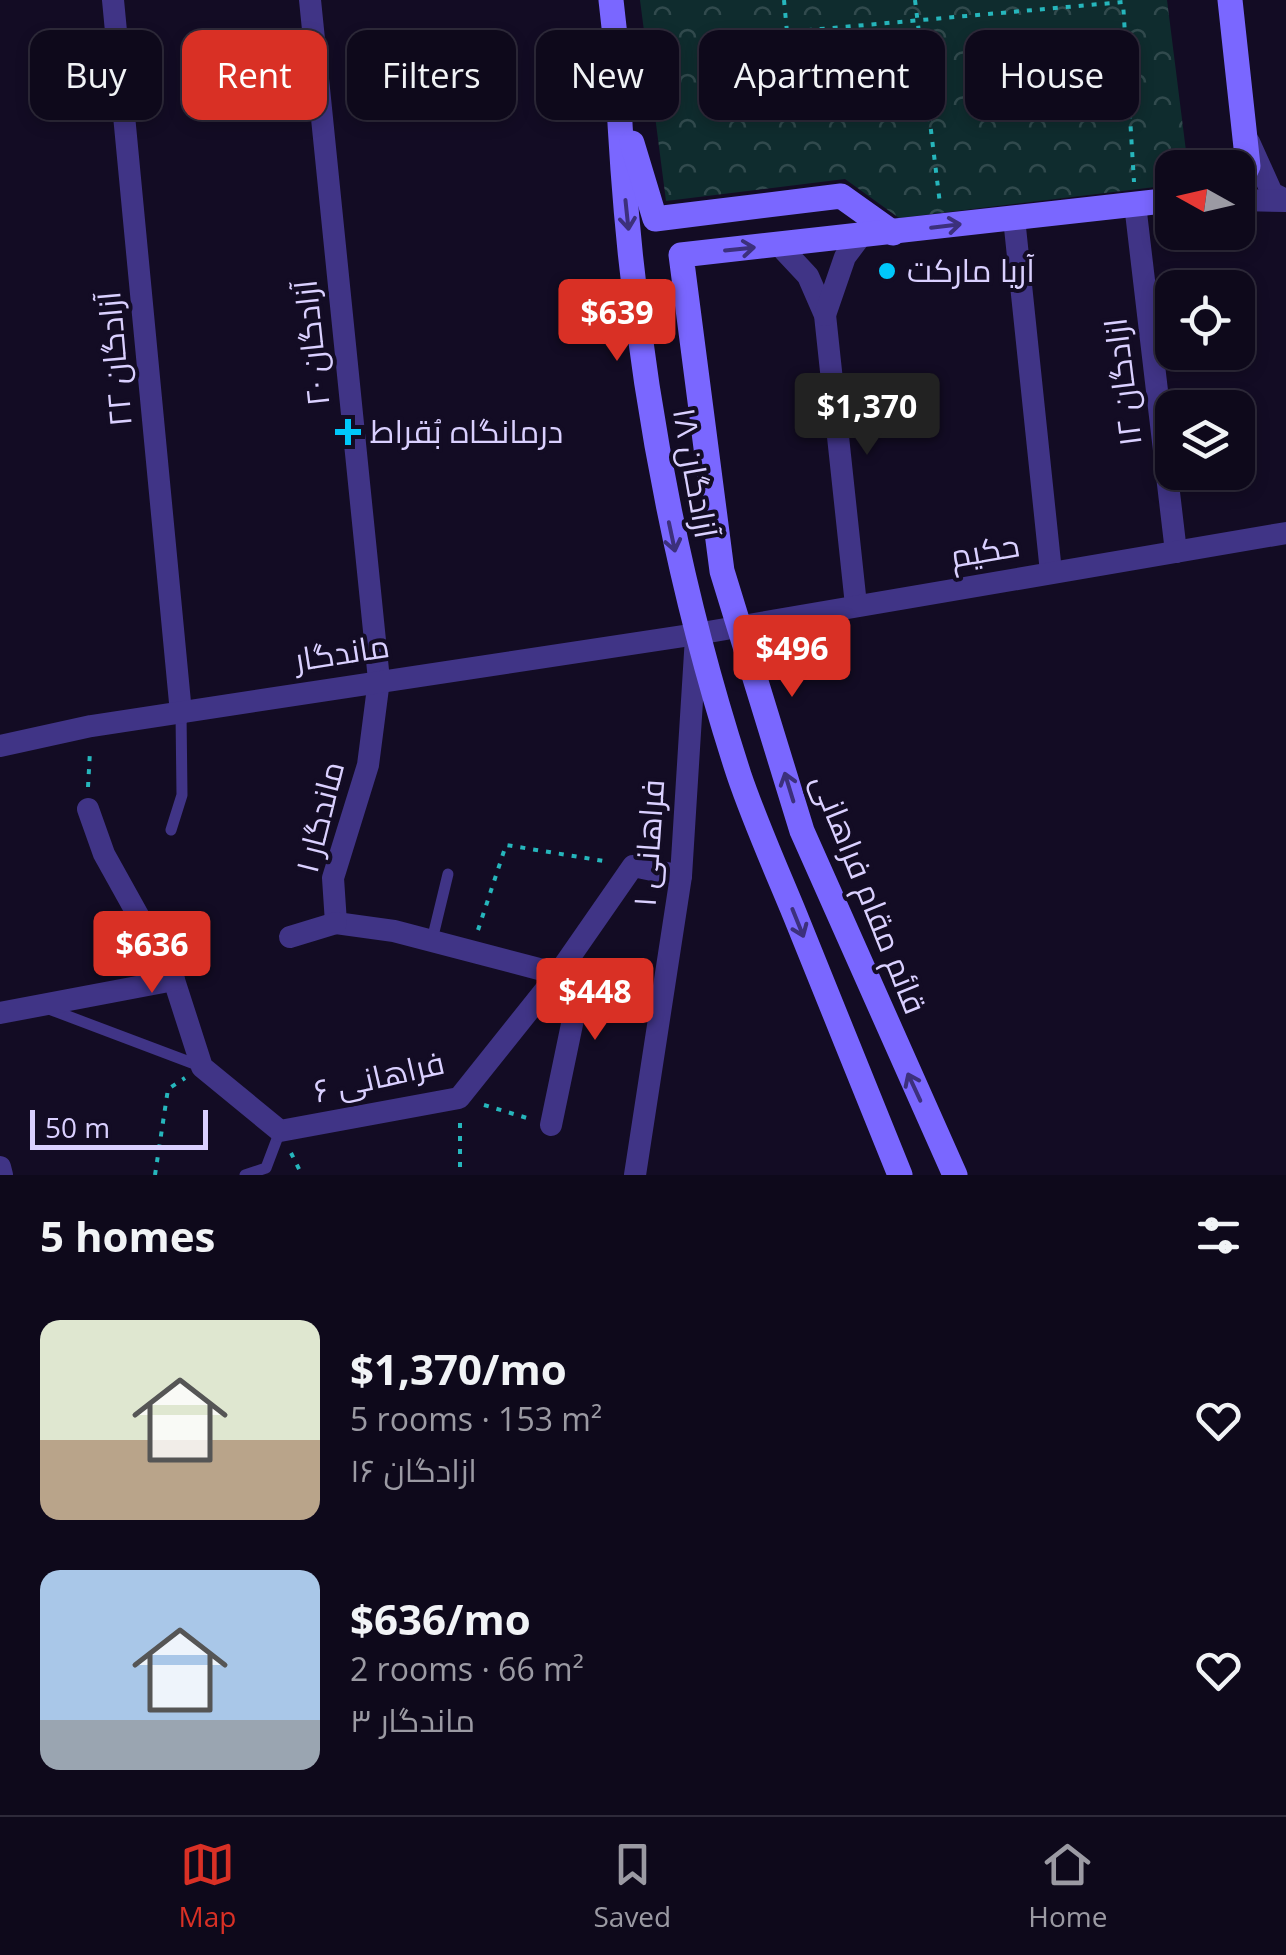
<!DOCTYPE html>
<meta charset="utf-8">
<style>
:root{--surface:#0e091b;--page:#171224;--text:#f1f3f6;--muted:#9b9aa3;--line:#2e2a3a;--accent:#d93025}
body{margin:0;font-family:"Open Sans",Cairo,sans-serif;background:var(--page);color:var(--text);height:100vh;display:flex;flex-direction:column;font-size:38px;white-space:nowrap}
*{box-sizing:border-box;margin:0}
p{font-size:32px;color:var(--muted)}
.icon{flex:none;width:55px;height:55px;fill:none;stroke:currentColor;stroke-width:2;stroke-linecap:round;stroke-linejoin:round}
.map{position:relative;height:1175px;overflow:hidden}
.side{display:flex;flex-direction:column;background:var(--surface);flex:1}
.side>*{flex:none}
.guide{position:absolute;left:30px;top:30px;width:1228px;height:90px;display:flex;gap:20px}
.needle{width:65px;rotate:278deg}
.fabs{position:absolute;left:1155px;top:150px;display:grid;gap:20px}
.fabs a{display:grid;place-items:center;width:100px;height:100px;border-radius:20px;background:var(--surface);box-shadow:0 5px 15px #0003,0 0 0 2px var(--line);font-size:50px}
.scale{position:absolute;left:30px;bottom:25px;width:178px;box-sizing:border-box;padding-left:10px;border:5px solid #dad0ff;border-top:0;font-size:28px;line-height:35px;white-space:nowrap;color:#dad0ff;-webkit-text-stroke:8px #130c24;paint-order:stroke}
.price{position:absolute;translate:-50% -85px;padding:0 22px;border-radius:10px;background:var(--accent);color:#fff;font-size:32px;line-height:65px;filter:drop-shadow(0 2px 5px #0008)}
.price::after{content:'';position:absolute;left:50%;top:60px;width:30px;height:22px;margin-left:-15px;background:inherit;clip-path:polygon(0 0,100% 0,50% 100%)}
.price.current{background:#222;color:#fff}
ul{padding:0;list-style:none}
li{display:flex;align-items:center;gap:30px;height:250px;padding:0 40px}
li span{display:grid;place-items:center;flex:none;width:280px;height:200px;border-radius:20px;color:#555}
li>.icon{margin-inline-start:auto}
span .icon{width:120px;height:120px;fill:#fffc;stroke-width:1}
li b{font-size:42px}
h2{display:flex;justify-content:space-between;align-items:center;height:120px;padding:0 40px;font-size:42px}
.pill{padding:0 35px;border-radius:20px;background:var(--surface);box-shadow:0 5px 15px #0003,0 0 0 2px var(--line);font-size:35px;line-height:90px}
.pill.current{background:var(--accent);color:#fff}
.tabs{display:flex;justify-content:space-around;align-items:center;height:140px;border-top:2px solid var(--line);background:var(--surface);font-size:28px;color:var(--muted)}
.tabs a{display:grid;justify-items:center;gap:5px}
.tabs .current{color:var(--accent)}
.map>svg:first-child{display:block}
</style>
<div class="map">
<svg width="1286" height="1175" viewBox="0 0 1286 1175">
<defs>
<pattern id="forest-crowns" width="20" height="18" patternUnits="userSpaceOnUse" patternTransform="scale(2.5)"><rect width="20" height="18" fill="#0f2c2e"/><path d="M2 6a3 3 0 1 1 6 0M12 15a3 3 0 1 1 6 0" fill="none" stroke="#314a4d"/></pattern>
</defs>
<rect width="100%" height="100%" fill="#130c24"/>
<polygon fill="url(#forest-crowns)" points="640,0 1167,0 1188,167 1172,168 1172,185 899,218 845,179 666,201"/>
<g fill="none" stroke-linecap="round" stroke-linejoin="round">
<g stroke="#26b6bc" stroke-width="4" stroke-dasharray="5 8" stroke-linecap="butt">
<polyline points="784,0 787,32 1123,2 1134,182"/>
<polyline points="915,0 940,204"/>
<polyline points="88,787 90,751"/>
<polyline points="478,930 506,845 610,862"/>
<polyline points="484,1105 527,1118"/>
<polyline points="460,1123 460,1175"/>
<polyline points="291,1153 302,1175"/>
<polyline points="155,1175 168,1089 185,1078"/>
</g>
<g stroke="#403486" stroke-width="11">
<polyline points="171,830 182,795 181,713"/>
<polyline points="432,940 448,874"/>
<polyline points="49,1009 200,1066"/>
<polyline points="245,1175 266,1168 280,1131"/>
</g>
<g stroke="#403486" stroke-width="22">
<polyline points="113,0 181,713"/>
<polyline points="310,0 379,680 368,765 333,878 336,923 394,931 558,974 576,1005 551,1125"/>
<polyline points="1249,142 1272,193 1286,200"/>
<polyline points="1238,200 1286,201"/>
<polyline points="1135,204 1176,552"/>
<polyline points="1014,218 1051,572"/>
<polyline points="779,245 808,276 825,315 856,605"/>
<polyline points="825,315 845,257 860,237"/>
<polyline points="0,746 91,726 696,634 1286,533"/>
<polyline points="88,809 104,854 174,980 202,1067 280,1131 459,1098 558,974 633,866 681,876"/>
<polyline points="290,937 336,923"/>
<polyline points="0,1013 174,980"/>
<polyline points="0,1167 2,1175"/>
<polyline points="635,1175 681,876 696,637"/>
</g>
<g stroke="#7a67ff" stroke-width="25">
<polyline points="611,0 622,99"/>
<polyline points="1230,0 1248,166 1238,187"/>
<path d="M 618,83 C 628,319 666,551 739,775 C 755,822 776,869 795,915 C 830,1002 865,1088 900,1175"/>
<polyline points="632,143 655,219 841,196 893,233"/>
<polyline points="955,1175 802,831 722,571 681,255 1172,200"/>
</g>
</g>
<defs><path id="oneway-shaft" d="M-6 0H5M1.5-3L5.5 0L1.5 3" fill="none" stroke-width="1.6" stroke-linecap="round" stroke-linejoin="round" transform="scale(2.5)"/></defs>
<g stroke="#3c307c">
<use href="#oneway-shaft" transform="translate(627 215) rotate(84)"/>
<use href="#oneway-shaft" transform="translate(946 226) rotate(-7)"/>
<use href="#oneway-shaft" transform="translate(740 249) rotate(-6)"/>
<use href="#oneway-shaft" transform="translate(672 537) rotate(78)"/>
<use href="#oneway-shaft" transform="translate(789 787) rotate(-107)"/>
<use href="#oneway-shaft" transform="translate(798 923) rotate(68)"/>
<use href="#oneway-shaft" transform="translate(914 1087) rotate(-115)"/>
</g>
<g fill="#00c8fb" stroke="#130c24" stroke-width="4">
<circle cx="887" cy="271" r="10"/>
<path d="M343 417h10v10h10v10h-10v10h-10v-10h-10v-10h10z"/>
</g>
<g text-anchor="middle" stroke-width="8" stroke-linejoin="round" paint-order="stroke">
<g font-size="32" fill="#dad0ff" stroke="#130c24" text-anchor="start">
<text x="907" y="282">آریا مارکت</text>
<text x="370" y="443">درمانگاه بُقراط</text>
</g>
<g font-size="32" fill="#dad0ff" stroke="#130c24">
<text transform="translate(312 343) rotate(-96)" y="11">آزادگان ۲۰</text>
<text transform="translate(115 359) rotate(-95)" y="11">آزادگان ۲۲</text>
<text transform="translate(1123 382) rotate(-97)" y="11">ازادگان ۱۲</text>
<text transform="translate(695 473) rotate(80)" y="11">آزادگان ۱۸</text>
<text transform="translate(985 551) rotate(-10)" y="11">حکیم</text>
<text transform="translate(342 653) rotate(-9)" y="11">ماندگار</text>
<text transform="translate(320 817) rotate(-76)" y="11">ماندگار ۱</text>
<text transform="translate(649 843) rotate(-86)" y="11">فراهانی ۱</text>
<text transform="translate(869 894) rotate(68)" y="11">قائم مقام فراهانی</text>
<text transform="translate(379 1077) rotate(-13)" y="11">فراهانی ۶</text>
</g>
</g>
</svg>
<div class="fabs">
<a><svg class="needle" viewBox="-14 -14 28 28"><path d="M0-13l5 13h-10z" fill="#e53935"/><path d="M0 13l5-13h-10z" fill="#9b9aa3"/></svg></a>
<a><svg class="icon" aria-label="locate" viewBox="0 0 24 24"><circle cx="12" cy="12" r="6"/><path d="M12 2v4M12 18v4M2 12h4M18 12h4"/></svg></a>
<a><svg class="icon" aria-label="layers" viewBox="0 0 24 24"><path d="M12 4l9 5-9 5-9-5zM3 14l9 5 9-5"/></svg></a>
</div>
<div class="scale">50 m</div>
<b class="price" style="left:617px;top:364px">$639</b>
<b class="price current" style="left:867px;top:458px">$1,370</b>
<b class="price" style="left:792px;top:700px">$496</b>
<b class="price" style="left:152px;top:996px">$636</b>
<b class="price" style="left:595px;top:1043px">$448</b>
<div class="guide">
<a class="pill">Buy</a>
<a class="pill current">Rent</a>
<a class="pill">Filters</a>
<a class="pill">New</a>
<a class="pill">Apartment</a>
<a class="pill">House</a>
</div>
</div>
<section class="side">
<h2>5 homes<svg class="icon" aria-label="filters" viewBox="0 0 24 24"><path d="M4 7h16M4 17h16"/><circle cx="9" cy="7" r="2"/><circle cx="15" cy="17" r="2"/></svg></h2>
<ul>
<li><span style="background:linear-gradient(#dfe7d0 60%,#b9a48a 0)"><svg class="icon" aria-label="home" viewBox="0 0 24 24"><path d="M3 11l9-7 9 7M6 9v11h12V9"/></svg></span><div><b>$1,370/mo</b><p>5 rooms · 153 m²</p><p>ازادگان ۱۶</p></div><svg class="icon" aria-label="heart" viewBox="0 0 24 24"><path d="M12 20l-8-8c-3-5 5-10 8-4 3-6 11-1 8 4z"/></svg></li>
<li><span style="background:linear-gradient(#a9c7e8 75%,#9aa5b1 0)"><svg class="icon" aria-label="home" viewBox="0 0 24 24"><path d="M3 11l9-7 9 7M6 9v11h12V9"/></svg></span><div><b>$636/mo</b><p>2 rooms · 66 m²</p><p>ماندگار ۳</p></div><svg class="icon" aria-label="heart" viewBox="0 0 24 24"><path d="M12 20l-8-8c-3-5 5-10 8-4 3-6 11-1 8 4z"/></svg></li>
</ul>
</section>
<nav class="tabs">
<a class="current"><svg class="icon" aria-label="map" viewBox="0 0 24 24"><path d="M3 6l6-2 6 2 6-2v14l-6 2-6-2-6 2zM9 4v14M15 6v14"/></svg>Map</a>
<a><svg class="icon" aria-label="saved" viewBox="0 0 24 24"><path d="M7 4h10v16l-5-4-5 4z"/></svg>Saved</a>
<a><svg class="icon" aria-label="home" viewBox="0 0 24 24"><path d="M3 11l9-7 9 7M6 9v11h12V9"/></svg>Home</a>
</nav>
